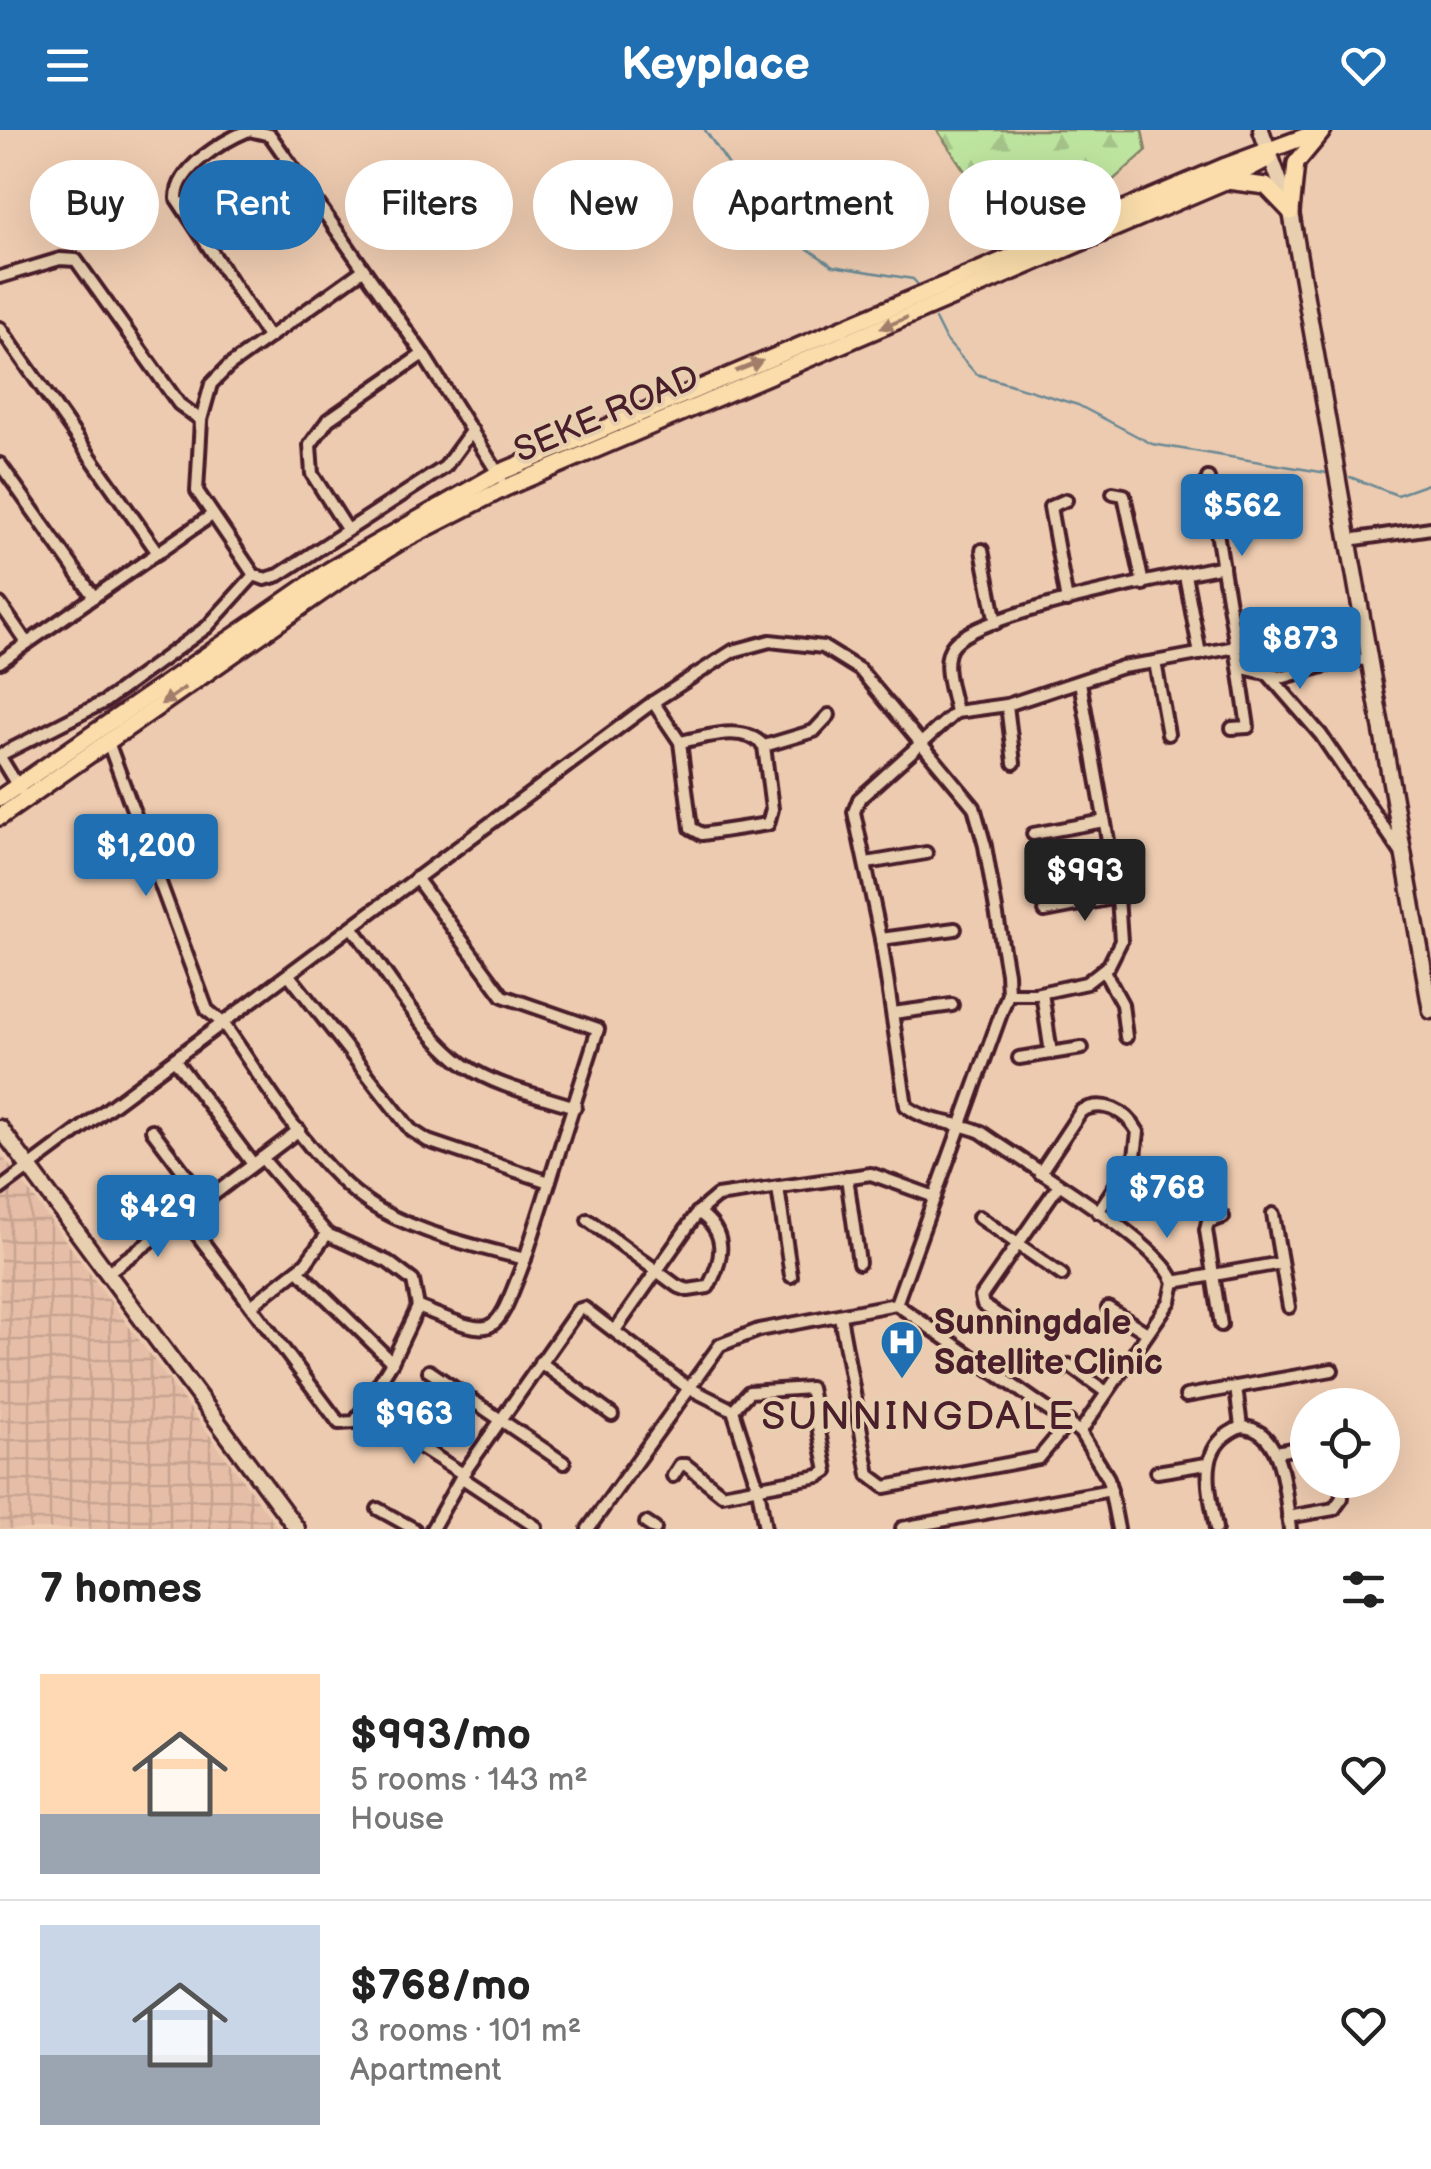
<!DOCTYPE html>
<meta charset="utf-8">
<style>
:root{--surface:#fff;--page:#f2f2f2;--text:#222;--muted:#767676;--line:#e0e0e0;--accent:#1f6fb2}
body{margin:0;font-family:"Balsamiq Sans",sans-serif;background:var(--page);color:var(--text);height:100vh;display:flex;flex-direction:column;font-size:38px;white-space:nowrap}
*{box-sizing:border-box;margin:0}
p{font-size:32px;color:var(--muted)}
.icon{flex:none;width:55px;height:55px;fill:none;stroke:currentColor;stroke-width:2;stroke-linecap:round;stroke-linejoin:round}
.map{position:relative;height:1399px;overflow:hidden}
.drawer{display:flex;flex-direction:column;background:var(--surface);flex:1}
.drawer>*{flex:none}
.hud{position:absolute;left:30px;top:30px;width:1372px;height:90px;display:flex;gap:20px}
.tools{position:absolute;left:1290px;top:1258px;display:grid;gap:20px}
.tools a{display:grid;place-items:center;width:110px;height:110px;border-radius:50%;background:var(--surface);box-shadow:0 10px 40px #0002;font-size:50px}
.price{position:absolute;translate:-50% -85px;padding:0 22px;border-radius:10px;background:var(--accent);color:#fff;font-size:32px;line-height:65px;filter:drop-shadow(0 2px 5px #0008)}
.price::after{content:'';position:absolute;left:50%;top:60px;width:30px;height:22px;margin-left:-15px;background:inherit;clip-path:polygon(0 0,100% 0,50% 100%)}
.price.selected{background:#222;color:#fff}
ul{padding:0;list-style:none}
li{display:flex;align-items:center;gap:30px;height:250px;padding:0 40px}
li+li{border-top:2px solid var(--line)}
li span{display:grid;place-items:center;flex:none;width:280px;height:200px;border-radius:0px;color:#555}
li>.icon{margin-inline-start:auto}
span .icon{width:120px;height:120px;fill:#fffc;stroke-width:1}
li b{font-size:42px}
h2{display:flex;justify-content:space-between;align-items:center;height:120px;padding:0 40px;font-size:42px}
.tag{padding:0 35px;border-radius:45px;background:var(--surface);box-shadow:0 10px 40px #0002;font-size:35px;line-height:90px}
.tag.selected{background:var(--accent);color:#fff}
header{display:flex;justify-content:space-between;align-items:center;height:130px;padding:0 40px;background:var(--accent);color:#fff;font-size:45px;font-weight:700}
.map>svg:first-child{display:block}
</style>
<header><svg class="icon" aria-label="menu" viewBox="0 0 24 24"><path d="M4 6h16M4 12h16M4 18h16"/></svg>Keyplace<svg class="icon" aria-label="heart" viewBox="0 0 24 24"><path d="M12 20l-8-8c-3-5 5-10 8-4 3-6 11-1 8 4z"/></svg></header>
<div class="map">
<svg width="1431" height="1399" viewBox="0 0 1431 1399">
<defs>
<pattern id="industrial-grid" width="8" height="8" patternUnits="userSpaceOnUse" patternTransform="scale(2.5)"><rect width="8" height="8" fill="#e6bea7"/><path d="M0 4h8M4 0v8" fill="none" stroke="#c7a390"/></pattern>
<pattern id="forest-firs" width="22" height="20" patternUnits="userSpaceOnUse" patternTransform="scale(2.5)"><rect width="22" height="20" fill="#bee5a0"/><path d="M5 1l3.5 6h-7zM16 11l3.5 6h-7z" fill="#a5c48a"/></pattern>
</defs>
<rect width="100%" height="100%" fill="#edcbb0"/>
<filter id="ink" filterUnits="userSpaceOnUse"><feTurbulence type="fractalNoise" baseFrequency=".01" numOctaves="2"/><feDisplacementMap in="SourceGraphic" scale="20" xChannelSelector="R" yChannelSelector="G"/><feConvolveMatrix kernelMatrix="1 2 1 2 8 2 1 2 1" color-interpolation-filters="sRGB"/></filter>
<g filter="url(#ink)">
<polygon fill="url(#industrial-grid)" points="0,1023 23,1053 279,1399 0,1399"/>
<polygon fill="url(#forest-firs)" stroke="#848266" stroke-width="2.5" points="937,0 1142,0 1146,21 1102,60 1002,96"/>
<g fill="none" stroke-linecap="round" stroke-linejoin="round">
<g stroke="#6a8994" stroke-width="2.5">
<polyline points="705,0 767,91 833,136 913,149 920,157"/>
<polyline points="935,189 945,209 976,244 1078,275 1152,314 1327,343"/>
<polyline points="1350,347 1397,365 1431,353"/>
</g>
<defs>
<g id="street">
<polyline points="0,147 60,129 76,130 179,274 201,290"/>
<polyline points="0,198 158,423"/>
<path d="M 268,207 L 177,69 C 176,38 223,11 249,0 L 270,5 L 423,224 L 501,348"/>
<polyline points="0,334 94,467"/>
<polyline points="1208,348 1236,517"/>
<polyline points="1113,363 1124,365 1143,454"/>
<polyline points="1066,370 1050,377 1067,471"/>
<polyline points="347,399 312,344 310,315 328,290 423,224"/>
<polyline points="1349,410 1431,398"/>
<polyline points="982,420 996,493"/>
<polyline points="254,445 197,361 201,290 211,254 229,236 363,140"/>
<polyline points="1185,445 1200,524"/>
<polyline points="0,474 27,513"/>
<polyline points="0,532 212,385"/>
<polyline points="1155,532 1236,517 1248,597 1232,598"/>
<polyline points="1328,535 1352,507 1364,502"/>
<polyline points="1239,537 1284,547 1348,529 1368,530"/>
<polyline points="1268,544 1321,605 1404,727"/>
<path d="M 653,572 L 680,612 L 691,698 L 702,704 L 768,694 L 772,679 L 764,616 C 743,593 707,607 680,612"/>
<polyline points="1007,575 1014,633"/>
<path d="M 956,582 C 953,564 939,530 954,514 C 983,481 1172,447 1223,436"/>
<path d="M 108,612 L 207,880 L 223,893 C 265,952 317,1045 380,1080 C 423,1104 478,1117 525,1129 L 598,899 L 503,866 L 416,748"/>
<polyline points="764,616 814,601 829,585"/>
<polyline points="0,625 104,572 207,497 254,445 265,449 279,445 445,337 472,300"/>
<polyline points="0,627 20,660"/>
<polyline points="1033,704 1104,691"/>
<polyline points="867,733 926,723"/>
<polyline points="1045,781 1118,767"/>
<path d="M 353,798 C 384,839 424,907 466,936 C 497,957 539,965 575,977"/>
<polyline points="881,809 955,799"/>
<polyline points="1104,841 1122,874 1126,907"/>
<polyline points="289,845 411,1000 428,1011 549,1052"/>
<polyline points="1042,863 1051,923"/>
<polyline points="1008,864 1035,864 1086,853 1109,835 1121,811 1118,767 1080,552"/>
<polyline points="893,883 952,875"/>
<polyline points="1019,928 1082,918"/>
<polyline points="175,930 253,1034"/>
<polyline points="152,1000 205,1070"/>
<path d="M 299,1000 L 184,1087 L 339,1293 L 355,1292 L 392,1232 L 418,1177 C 499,1209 493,1211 525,1129"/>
<path d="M 1040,1043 L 1081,981 C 1104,969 1126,981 1138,1002 L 1135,1026 L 1098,1082"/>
<polyline points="847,1047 859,1133"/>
<polyline points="778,1058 791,1146"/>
<polyline points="0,1059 653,572 733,521 770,511 823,517 860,540 974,677 985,716 1007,843 1008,864 896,1174"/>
<polyline points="1273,1084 1289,1177"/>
<polyline points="979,1087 1062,1145"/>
<path d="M 588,1090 L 677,1156 L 688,1160 L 708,1157 C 724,1128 728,1102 698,1082"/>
<polyline points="327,1104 388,1132 413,1151 418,1177"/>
<polyline points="298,1140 392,1232"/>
<polyline points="108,1142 184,1087"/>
<polyline points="1174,1152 1281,1133"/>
<polyline points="251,1176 306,1133 327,1104 262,1028"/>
<polyline points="1108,1178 1147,1203"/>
<polyline points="840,1186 869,1345 885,1357 1039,1328 1069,1292"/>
<polyline points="1221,1195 1206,1100 1208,1092 1223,1087"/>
<polyline points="1016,1197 983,1175 981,1167 1058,1056"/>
<polyline points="616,1199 698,1082 717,1066 871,1044 935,1067"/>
<polyline points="540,1232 612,1285"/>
<polyline points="429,1241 564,1333"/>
<polyline points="1060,1241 1069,1235 1106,1262"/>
<polyline points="1236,1257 1332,1240"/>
<polyline points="1186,1266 1236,1257 1241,1297"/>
<polyline points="387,1296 463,1344"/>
<path d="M 1080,1302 L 1170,1171 L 1174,1152 C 1159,1111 1022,1032 981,1002 C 957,991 928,994 906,976 L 881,809 L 854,682 L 859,669 L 956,582 L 1007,575 L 1122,537 L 1155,532 L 1168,604"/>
<polyline points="1276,1322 1308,1316"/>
<polyline points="1157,1342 1206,1334"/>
<polyline points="673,1346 680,1335 686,1335 722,1364 819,1346 827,1341 810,1258 749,1262 733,1280"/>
<polyline points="461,1347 536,1397"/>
<polyline points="378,1379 414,1399"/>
<polyline points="1288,1387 1334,1379 1342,1368 1341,1350"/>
<polyline points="646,1393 655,1399"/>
<polyline points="902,1398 1111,1360"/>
<polyline points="432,1399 463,1344 578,1180 584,1178 687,1257 733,1280 758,1358 765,1399"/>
<polyline points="588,1399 720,1215 759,1200 896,1174 1080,1302 1108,1348 1118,1399"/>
<path d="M 1216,1399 C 1210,1359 1194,1316 1241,1297 C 1285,1298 1285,1366 1290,1399"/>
</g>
<g id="secondary">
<polyline points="1261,0 1291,82 1431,881"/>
<polyline points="0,998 297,1399"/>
</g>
<g id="primary">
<polyline points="1227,51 1266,56 1291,82"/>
<polyline points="1291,82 1296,33 1321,3"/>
<polyline points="0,668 330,440 499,343 1226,36 1323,0"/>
<polyline points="0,687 345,446 403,410 505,358 1225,51 1269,28"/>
</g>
</defs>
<use href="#street" stroke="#4a1f2b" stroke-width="18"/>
<use href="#secondary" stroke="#4a1f2b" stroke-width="21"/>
<use href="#primary" stroke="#4a1f2b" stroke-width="22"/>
<use href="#street" stroke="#e7cfaf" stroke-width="10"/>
<use href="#secondary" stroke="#e7cfaf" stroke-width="14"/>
<use href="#primary" stroke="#faddab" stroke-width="15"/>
</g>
<defs><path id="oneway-solid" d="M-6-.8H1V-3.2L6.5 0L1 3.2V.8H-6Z" transform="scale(2.5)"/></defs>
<g fill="#a27e6b">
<use href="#oneway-solid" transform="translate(894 193) rotate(157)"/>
<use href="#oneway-solid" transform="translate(749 236) rotate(-22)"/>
<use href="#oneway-solid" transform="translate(173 566) rotate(145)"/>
</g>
</g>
<defs>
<symbol id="hospital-pin" viewBox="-11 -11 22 30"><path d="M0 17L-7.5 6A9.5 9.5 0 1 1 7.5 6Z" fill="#1f6fb2" stroke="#e7cfaf"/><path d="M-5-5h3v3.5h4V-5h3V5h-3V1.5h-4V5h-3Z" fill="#fff"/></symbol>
</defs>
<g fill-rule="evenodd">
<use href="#hospital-pin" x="877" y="1187" width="50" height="68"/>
</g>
<g text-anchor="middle" stroke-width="8" stroke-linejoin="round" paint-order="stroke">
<g font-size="35" fill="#4a1f2b" stroke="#e7cfaf">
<text transform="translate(606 283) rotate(-23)" y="12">SEKE ROAD</text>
</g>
<g font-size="35" font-weight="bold" fill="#4a1f2b" stroke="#e7cfaf" text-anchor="start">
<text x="934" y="1204">Sunningdale<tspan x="934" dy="40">Satellite Clinic</tspan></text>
</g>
<g font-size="40" letter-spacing="2.5" fill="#4a1f2b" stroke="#e7cfaf">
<text x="919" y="1299">SUNNINGDALE</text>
</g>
</g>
</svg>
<div class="tools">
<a><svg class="icon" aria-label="locate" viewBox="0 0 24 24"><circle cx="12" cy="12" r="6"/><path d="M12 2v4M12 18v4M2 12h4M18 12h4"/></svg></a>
</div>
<b class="price" style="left:1242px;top:429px">$562</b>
<b class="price" style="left:1300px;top:562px">$873</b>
<b class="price" style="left:146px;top:769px">$1,200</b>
<b class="price selected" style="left:1085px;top:794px">$993</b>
<b class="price" style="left:1167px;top:1111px">$768</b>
<b class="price" style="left:158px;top:1130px">$429</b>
<b class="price" style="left:414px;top:1337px">$963</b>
<div class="hud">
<a class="tag">Buy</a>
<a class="tag selected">Rent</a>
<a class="tag">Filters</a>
<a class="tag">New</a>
<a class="tag">Apartment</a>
<a class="tag">House</a>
</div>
</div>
<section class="drawer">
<h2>7 homes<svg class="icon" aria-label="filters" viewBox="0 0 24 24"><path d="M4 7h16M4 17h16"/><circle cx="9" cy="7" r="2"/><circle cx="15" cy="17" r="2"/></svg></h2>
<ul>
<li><span style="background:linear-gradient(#ffd9b3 70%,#9aa5b1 0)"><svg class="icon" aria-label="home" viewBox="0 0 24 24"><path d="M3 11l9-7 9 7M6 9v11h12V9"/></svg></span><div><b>$993/mo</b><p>5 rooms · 143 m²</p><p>House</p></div><svg class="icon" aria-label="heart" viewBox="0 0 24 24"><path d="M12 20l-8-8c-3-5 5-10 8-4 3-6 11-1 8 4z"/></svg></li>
<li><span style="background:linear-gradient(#c9d6e8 65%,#9aa5b1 0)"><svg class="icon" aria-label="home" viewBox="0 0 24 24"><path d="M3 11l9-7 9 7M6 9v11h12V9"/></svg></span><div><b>$768/mo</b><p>3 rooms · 101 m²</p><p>Apartment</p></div><svg class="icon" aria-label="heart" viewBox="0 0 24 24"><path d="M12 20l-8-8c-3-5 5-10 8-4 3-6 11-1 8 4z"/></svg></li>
</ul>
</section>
